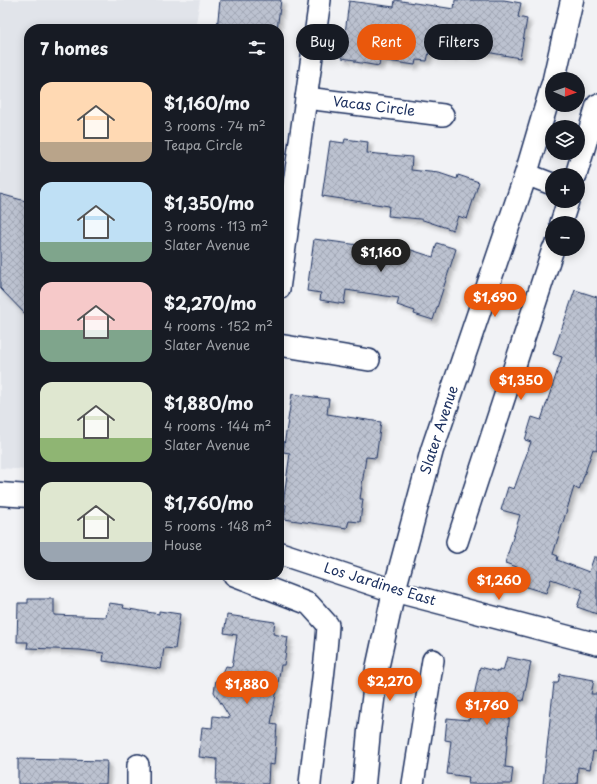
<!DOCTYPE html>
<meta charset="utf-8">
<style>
:root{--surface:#171b24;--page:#242831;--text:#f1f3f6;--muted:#9ea1a6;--accent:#ea580c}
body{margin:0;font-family:"Playpen Sans",sans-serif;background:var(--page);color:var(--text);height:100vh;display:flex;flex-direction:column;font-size:15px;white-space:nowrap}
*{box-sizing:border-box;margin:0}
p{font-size:13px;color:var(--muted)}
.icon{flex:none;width:22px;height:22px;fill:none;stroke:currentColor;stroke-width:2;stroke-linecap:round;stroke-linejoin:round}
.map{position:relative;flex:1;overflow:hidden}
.drawer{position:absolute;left:24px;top:24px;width:260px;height:556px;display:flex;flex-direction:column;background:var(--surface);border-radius:16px;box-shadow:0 2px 10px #0003}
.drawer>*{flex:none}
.guide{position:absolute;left:296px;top:24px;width:241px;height:36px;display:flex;gap:8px}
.needle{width:26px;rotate:92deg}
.buttons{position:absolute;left:545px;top:72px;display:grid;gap:8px}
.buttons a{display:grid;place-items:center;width:40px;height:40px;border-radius:50%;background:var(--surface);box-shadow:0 2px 10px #0003;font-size:20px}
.price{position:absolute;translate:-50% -34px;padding:0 9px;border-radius:14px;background:var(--accent);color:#fff;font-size:13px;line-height:26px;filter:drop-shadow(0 1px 2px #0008)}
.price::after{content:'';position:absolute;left:50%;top:24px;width:12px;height:9px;margin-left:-6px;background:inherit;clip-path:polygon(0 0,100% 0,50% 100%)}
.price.current{background:#222;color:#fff}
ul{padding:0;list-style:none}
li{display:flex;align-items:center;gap:12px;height:100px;padding:0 16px}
li span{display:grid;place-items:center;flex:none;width:112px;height:80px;border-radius:12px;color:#555}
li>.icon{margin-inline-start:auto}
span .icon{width:48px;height:48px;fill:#fffc;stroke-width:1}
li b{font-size:17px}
h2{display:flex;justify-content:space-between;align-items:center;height:48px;padding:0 16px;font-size:17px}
.pill{padding:0 14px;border-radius:18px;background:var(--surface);box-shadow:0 2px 10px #0003;font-size:14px;line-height:36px}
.pill.current{background:var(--accent);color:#fff}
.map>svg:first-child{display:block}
</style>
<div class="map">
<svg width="597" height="784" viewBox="0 0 597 784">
<defs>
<pattern id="building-cross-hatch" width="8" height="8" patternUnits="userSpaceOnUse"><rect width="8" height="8" fill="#bcc2d0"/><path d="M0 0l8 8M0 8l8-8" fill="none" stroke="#a1a7b5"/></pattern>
<filter id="shadow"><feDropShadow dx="3.5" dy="3.5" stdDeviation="2" flood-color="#0004"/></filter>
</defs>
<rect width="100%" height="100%" fill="#f1f2f5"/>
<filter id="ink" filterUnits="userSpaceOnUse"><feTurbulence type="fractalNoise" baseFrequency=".025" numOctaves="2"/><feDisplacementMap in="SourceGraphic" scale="8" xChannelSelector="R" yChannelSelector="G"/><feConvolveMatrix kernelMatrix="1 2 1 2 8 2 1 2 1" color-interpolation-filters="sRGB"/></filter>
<g filter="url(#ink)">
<polygon fill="#e1e4ea" points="0,0 200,0 195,29 29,29 29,470 0,468"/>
<g fill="url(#building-cross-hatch)" stroke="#1b2f5e" filter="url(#shadow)">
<polygon points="220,0 281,0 277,29 217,29"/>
<polygon points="395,0 454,9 455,0 504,0 521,3 518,17 527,19 520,58 475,50 474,55 455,52 454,56 429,52 427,61 416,60 415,65 380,60 379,66 355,62 355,60 342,58 349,1 394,7"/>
<polygon points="345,139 368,142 367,153 412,157 411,170 439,173 457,179 458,175 479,182 467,219 458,216 453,230 420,219 388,216 389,206 322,196 330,141 344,143"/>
<polygon points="0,194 29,202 29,318 0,288"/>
<polygon points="314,239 359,245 360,241 399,246 433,257 437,243 456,249 433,320 414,314 415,311 397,305 399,298 346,290 344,304 320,300 321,293 307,291"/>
<polygon points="575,290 597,297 597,451 593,449 579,490 574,487 553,554 558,556 557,560 589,572 594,557 597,557 597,614 577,607 583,590 551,579 546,593 523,586 527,573 522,572 523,569 505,563 520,515 501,510 508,487 514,489 531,442 525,440 532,417 541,420 562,357 553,354"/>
<polygon points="292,394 329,399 327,414 381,422 376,458 366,457 360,499 363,499 360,522 349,521 347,528 284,519 286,505 283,504 290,453 283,452"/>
<polygon points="28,599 54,599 54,615 106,617 109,603 124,605 123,608 159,614 159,611 180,614 175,649 164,648 161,669 103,661 104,653 80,650 27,648 28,642 17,642 18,603 28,603"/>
<polygon points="227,615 275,622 273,634 288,637 284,665 281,665 271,724 277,725 274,765 269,764 268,784 216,784 217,759 199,757 202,727 212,728 213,716 230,718 214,692 216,680 222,675 226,666 232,667 237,635 224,633"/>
<polygon points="507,657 531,662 523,701 511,699 505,767 513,768 511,784 468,784 469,777 447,774 451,741 445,740 447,718 469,720 480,667 499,672 499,670 503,671"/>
<polygon points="560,674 594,680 591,694 597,694 597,752 593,751 590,769 578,767 577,784 543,784 554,683 558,683"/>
<polygon points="18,759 107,761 106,784 18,784"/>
</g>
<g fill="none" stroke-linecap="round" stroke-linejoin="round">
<defs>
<g id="minor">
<polyline points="306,98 443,115"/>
<polyline points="526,174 552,184"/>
<polyline points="576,175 597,105"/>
<polyline points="561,223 568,201"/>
<polyline points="279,289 320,0"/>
<polyline points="279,345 369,360"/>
<polyline points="457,542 553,249"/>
<path d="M 234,575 L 309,604 L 328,625 C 325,678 315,731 310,784"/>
<polyline points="394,591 597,644"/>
<polyline points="138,784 138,765"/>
<polyline points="413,784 433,660"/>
</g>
<g id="tertiary">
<polyline points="0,494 29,496"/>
<polyline points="279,553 394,591"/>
</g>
<g id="secondary">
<polyline points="554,79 572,0"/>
<polyline points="364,784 369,731 377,669 394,591 432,450 526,174 552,86"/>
</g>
</defs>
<use href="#minor" stroke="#1b2f5e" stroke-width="24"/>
<use href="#tertiary" stroke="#1b2f5e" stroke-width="25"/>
<use href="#secondary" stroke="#1b2f5e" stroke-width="25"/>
<use href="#minor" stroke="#fff" stroke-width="21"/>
<use href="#tertiary" stroke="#fff" stroke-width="22"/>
<use href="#secondary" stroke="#fff" stroke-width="22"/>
</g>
</g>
<g text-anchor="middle" stroke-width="3.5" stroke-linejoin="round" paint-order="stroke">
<g font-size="14" fill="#1b2f5e" stroke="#fff">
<text transform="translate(374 106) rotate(7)" y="5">Vacas Circle</text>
<text transform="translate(439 430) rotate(-72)" y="5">Slater Avenue</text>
<text transform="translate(380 584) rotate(17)" y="5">Los Jardines East</text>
</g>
</g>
</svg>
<div class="buttons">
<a><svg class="needle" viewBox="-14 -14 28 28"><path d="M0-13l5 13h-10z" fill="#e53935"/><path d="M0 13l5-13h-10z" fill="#9ea1a6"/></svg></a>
<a><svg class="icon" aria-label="layers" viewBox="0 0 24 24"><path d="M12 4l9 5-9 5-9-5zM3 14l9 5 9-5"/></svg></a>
<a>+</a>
<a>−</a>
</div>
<b class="price current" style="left:381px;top:273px">$1,160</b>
<b class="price" style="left:495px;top:318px">$1,690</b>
<b class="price" style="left:521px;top:401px">$1,350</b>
<b class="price" style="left:499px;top:601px">$1,260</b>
<b class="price" style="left:390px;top:702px">$2,270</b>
<b class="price" style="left:247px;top:705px">$1,880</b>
<b class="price" style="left:487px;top:726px">$1,760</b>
<div class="guide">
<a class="pill">Buy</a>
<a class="pill current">Rent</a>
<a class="pill">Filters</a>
</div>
<section class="drawer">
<h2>7 homes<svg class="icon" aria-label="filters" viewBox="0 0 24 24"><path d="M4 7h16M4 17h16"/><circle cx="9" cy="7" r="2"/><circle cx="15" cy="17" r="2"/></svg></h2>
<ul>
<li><span style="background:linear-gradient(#ffd9b3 75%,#b9a48a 0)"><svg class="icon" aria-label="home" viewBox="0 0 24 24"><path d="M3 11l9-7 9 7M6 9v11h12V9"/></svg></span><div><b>$1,160/mo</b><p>3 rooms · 74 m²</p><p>Teapa Circle</p></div></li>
<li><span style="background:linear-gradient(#bfe0f5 75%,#7fa58c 0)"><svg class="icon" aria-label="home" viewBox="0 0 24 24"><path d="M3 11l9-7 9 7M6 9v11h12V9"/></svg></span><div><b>$1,350/mo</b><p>3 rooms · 113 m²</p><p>Slater Avenue</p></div></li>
<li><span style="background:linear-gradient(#f6c9c9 60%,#7fa58c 0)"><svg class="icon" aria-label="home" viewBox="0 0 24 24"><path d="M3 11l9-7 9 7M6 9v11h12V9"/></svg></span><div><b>$2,270/mo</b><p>4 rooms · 152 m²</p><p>Slater Avenue</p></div></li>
<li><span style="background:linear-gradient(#dfe7d0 70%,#8fb573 0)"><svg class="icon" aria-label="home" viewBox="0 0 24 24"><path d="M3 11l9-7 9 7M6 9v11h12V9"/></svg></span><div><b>$1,880/mo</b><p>4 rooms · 144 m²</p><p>Slater Avenue</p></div></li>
<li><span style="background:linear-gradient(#dfe7d0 75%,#9aa5b1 0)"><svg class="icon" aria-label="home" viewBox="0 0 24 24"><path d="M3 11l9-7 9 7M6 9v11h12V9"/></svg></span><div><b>$1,760/mo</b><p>5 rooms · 148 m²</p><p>House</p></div></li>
</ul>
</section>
</div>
